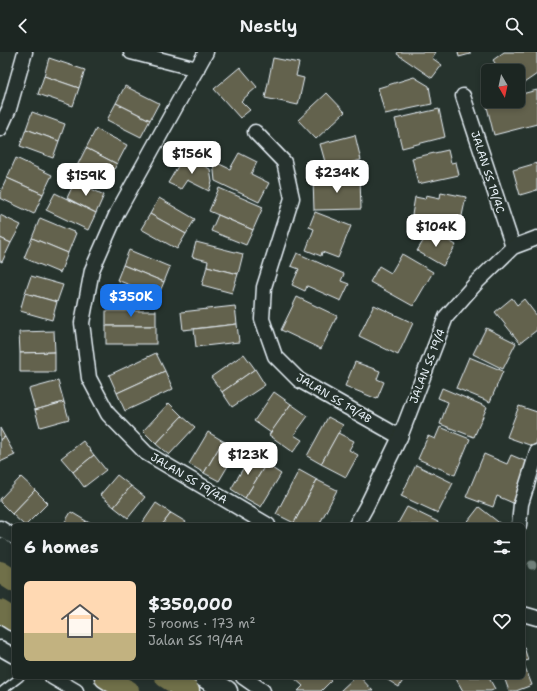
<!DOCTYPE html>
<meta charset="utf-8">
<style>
:root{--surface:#1c2622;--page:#29322f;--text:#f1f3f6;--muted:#a0a5a5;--line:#3a4340;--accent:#1a73e8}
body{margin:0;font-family:"Shantell Sans",sans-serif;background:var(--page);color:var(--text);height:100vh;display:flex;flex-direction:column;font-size:15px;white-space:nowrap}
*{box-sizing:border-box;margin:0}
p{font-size:13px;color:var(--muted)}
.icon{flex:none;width:22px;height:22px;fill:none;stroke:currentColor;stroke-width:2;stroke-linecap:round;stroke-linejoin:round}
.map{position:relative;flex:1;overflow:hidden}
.drawer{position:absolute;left:12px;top:471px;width:513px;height:156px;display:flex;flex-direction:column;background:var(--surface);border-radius:6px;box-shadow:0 2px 6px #0003,0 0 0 1px var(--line)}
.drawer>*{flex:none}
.needle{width:26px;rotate:171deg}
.buttons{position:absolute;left:481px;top:12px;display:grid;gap:8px}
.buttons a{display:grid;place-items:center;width:44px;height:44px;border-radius:6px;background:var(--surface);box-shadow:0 2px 6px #0003,0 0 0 1px var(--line);font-size:20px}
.price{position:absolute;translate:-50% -34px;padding:0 9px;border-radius:8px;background:#fff;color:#222;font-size:13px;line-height:26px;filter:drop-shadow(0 1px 2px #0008)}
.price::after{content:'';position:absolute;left:50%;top:24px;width:12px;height:9px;margin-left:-6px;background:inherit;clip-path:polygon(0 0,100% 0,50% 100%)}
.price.current{background:var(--accent);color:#fff}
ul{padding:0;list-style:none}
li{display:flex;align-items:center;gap:12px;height:100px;padding:0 12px}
li span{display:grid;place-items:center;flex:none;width:112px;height:80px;border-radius:6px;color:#555}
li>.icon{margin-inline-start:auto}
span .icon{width:48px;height:48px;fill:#fffc;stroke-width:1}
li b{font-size:17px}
h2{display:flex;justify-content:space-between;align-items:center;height:48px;padding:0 12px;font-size:17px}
header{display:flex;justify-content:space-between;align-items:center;height:52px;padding:0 12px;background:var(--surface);font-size:18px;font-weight:600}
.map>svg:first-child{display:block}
</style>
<header><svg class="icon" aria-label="back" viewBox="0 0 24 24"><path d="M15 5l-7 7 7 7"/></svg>Nestly<svg class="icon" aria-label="search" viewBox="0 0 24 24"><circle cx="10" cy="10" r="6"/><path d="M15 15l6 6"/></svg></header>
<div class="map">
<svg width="537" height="639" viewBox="0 0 537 639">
<rect width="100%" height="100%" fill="#26332d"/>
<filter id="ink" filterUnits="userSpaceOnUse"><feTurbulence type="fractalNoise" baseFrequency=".025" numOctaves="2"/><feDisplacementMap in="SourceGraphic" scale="8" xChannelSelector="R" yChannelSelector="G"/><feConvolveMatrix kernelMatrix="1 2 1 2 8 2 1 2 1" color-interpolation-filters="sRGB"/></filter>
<g filter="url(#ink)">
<g fill="#64624e" stroke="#e8f1f8">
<polygon points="398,0 436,0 432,6 442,13 432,26 397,2"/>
<polygon points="458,0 470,0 470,2 459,5"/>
<polygon points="504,0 537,0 537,22 518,35 518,19 500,19 493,8"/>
<polygon points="49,6 85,18 79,36 44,24"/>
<polygon points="273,6 299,11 296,24 304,26 298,53 265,46"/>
<polygon points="240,15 257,35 241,49 250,58 240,66 214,37"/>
<polygon points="44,24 79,36 73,54 38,42"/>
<polygon points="414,25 429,34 432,52 385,62 378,36"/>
<polygon points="125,34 159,51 150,68 116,51"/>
<polygon points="537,38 537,72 494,83 486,51 493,49 518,49 518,43"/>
<polygon points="327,41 345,60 316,87 298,68"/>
<polygon points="116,51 150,68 141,85 107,68"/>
<polygon points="439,57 445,85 402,96 395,67"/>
<polygon points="32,60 65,72 59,89 26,77"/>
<polygon points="26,77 59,89 53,106 20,94"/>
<polygon points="96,77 127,93 117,112 86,96"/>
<polygon points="355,83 361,108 327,117 320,92"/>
<polygon points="86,96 117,112 107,130 77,114"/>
<polygon points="448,98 451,111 456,110 459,123 418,132 412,106"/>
<polygon points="239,101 257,110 251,122 269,131 259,150 215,129 213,109 230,117"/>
<polygon points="184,104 210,117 212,130 209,139 187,128 181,137 168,131"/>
<polygon points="16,106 52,123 43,142 7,126"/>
<polygon points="537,111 537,138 520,143 513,118"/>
<polygon points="360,125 361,157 314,158 313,127"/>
<polygon points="7,126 43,142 34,162 0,146 0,141"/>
<polygon points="75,129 104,143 96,161 67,146"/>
<polygon points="219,136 263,155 253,178 209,159"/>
<polygon points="441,140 466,145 459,178 411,169 415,145 425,147 426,143 440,146"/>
<polygon points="55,141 96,161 88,178 46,158"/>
<polygon points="159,146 195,167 186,182 150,162"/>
<polygon points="315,160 351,174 338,206 322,200 321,204 306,198 314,177 309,175"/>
<polygon points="150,162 186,182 177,197 141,177"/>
<polygon points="0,163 21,173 11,191 0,186"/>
<polygon points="218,163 253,178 246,193 211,179"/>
<polygon points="40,166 76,181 68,201 32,186"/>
<polygon points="430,178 456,193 443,214 417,199"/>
<polygon points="0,186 11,191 2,210 0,209"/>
<polygon points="32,186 68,201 60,221 24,206"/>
<polygon points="196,190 243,202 238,222 207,214 208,209 192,205"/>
<polygon points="129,198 170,215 164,230 123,213"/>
<polygon points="297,201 344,222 341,229 349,232 341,249 307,234 305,239 292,233 299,217 291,214"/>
<polygon points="402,202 433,220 413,254 370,230 379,214 391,221"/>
<polygon points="123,213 164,230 158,244 117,228"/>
<polygon points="207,214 238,222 232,241 202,233"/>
<polygon points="31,224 63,233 57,250 25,241"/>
<polygon points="25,241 57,250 52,268 20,259"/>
<polygon points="297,245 337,264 321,297 281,278"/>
<polygon points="512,246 517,253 524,247 537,264 537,278 520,291 495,260"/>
<polygon points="374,253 413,271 398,303 359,284"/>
<polygon points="235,254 237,272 183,278 181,260"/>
<rect x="106" y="259" width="50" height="15"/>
<polygon points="237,272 239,290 196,295 194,277"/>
<rect x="106" y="274" width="50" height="18"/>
<polygon points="486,276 516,291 503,317 473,302"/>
<polygon points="54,279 55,300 20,301 19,280"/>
<polygon points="55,300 55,320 20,320 20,301"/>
<polygon points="156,301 165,319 117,341 109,323"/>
<polygon points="244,302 255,317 222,340 211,325"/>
<polygon points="469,305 503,319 490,350 456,336"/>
<polygon points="355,310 380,319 377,327 384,330 377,347 345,334"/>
<polygon points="255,317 265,333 232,355 222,340"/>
<polygon points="165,319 173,337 125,359 117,341"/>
<polygon points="58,329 64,350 35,358 29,337"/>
<polygon points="442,336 487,355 474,385 440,372 448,350 438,346"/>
<polygon points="274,340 291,352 271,381 254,369"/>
<polygon points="64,350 69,367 40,375 35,358"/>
<polygon points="169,351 182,364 156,392 143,379"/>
<polygon points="291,352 308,364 294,383 302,388 293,400 269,383"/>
<polygon points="519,354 537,360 537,389 535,395 507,385"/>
<polygon points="182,364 195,375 169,403 156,392"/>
<polygon points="328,365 343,373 321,412 307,404"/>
<polygon points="440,375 470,387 455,423 418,407 428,384 435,387"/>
<polygon points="0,376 5,385 0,388"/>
<polygon points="208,380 223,389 204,421 189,412"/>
<polygon points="338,381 354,389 349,398 358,403 346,425 321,412"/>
<polygon points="5,385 15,403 0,410 0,388"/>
<polygon points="83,389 94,403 73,420 61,406"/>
<polygon points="223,389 238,397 219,429 204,421"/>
<polygon points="484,402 507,412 511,403 530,411 513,451 497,444 493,455 466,445"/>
<polygon points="94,403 106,418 84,435 73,420"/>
<polygon points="251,403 266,412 245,446 231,437"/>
<polygon points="266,412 281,422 261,455 245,446"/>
<polygon points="416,413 453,431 438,461 401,444"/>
<polygon points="299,418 317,428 294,471 276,462"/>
<polygon points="117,423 131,434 114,455 100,443"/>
<polygon points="21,425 35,438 12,462 0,450 0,447"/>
<polygon points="317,428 337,438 319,473 298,473 294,471"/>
<polygon points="131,434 145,445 128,466 114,455"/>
<polygon points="35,438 48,451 26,473 24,473 12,462"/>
<polygon points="156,451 171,461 162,473 141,473"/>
<polygon points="407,455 438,470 437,473 397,473"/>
<polygon points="479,455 502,473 465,473"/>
<polygon points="71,460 86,469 83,473 63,473"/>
<polygon points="171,461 186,470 184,473 162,473"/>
<polygon points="86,469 93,473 83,473"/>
<polygon points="524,595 528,608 523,610 532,633 516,639 509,639 504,625 523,625"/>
<polygon points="293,625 327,625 331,629 321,639 298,639 303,634"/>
<polygon points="355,625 360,625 373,639 340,639"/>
<polygon points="383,625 405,625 399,635"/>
<polygon points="455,625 491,625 489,626 495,637 491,639 463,639"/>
</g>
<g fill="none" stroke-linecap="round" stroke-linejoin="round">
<defs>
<polyline id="service" points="2,639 20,625"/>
<g id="minor">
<polyline points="131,0 197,17"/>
<polyline points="206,0 117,161 92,218 82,271 89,326 108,362 146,401 268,473"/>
<polyline points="463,44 513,195"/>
<polyline points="0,77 9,57 25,0"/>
<polyline points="255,80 284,110 292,146 264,235 262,267 275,304 299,328 400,385"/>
<polyline points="356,473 366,455 400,385 446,265 477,230 513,195 537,186"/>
<polyline points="519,473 521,452 537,400"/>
<polyline points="0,476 14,485"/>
<polyline points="523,562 537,566"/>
<polyline points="0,596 14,604"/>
<polyline points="52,625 76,639"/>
<polyline points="243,625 263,639"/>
</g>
<g id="secondary">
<polyline points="0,496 14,508"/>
<polyline points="0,540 14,549"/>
<polyline points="136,625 159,639"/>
<polyline points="204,625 227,639"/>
</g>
<g id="motorway">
<polyline points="0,520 14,529"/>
<polyline points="0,559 14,568"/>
<polyline points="106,625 128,639"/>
<polyline points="166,625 188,639"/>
</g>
</defs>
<use href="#service" stroke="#e8f1f8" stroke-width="10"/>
<use href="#minor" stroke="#e8f1f8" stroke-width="17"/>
<use href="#secondary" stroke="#e8f1f8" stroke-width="23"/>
<use href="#motorway" stroke="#e8f1f8" stroke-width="25"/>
<use href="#service" stroke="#26332d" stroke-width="7"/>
<use href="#minor" stroke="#26332d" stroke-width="14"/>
<use href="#secondary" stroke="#26332d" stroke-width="20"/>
<use href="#motorway" stroke="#70704a" stroke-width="22"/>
</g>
<circle fill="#707f7a" cx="532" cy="513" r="4.5"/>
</g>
<g text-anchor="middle" stroke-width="4" stroke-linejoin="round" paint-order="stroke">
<g font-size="11" fill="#e8f1f8" stroke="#26332d">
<text transform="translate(488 120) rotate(72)" y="4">JALAN SS 19/4C</text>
<text transform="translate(427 314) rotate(-69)" y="4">JALAN SS 19/4</text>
<text transform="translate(334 346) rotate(31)" y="4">JALAN SS 19/4B</text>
<text transform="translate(189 426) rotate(31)" y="4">JALAN SS 19/4A</text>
</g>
</g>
</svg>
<div class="buttons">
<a><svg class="needle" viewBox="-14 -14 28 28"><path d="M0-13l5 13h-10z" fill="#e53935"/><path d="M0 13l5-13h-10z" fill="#a0a5a5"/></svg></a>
</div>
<b class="price" style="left:192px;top:123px">$156K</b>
<b class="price" style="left:337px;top:142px">$234K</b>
<b class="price" style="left:86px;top:145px">$159K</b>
<b class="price" style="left:436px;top:196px">$104K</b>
<b class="price current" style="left:131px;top:266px">$350K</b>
<b class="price" style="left:248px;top:424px">$123K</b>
<section class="drawer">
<h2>6 homes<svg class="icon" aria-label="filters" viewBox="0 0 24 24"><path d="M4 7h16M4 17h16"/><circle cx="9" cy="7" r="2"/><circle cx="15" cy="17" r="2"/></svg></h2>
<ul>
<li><span style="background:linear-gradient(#ffd9b3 65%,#c2b280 0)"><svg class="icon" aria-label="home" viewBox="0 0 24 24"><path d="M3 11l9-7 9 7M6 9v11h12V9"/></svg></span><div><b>$350,000</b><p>5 rooms · 173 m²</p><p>Jalan SS 19/4A</p></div><svg class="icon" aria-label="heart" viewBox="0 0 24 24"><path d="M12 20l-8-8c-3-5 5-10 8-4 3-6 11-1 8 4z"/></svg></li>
</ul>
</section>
</div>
